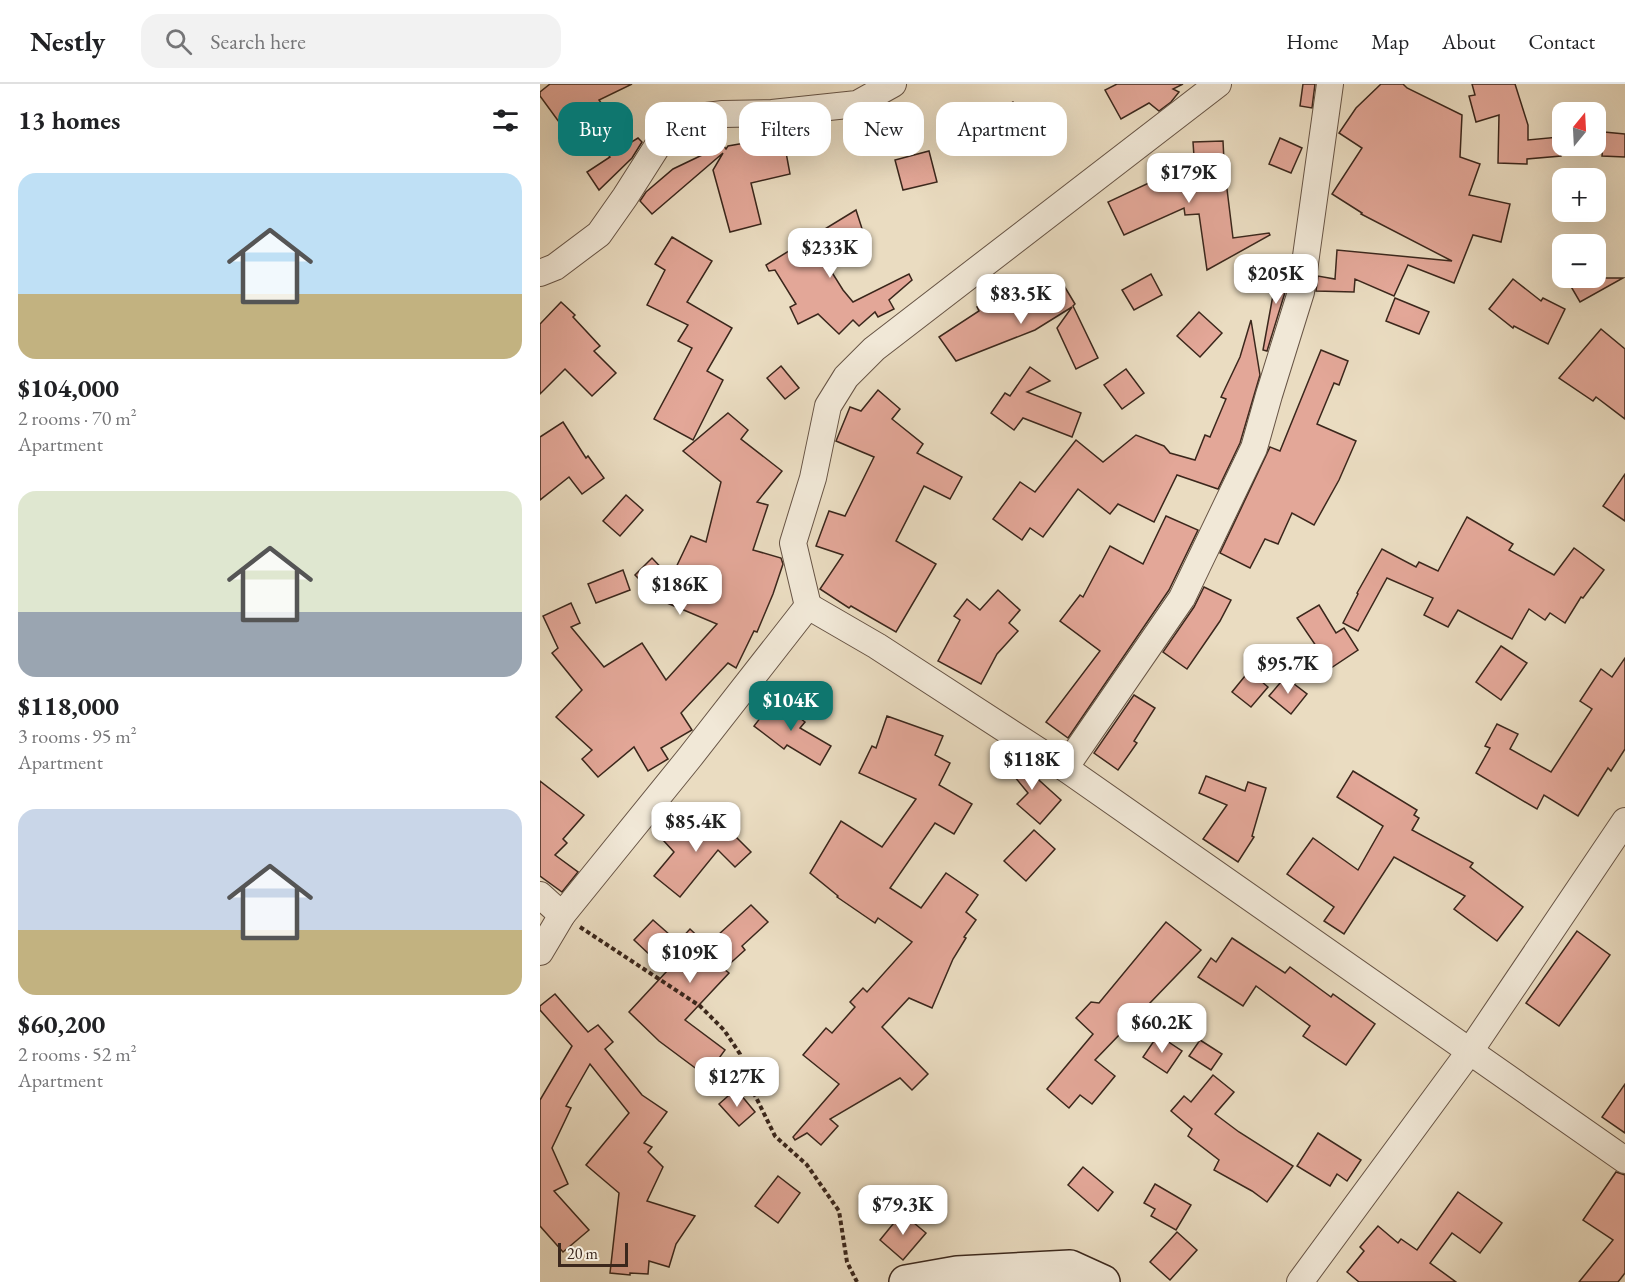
<!DOCTYPE html>
<meta charset="utf-8">
<style>
:root{--surface:#fff;--page:#f2f2f2;--text:#202124;--muted:#757577;--line:#e0e0e0;--accent:#0f766e}
body{margin:0;font-family:"EB Garamond",serif;background:var(--page);color:var(--text);height:100vh;display:flex;flex-direction:column;font-size:22px;white-space:nowrap}
*{box-sizing:border-box;margin:0}
p{font-size:20px;color:var(--muted)}
.icon{flex:none;width:33px;height:33px;fill:none;stroke:currentColor;stroke-width:2;stroke-linecap:round;stroke-linejoin:round}
.map{position:relative;flex:1;overflow:hidden}
.side{display:flex;flex-direction:column;background:var(--surface);width:540px}
.side>*{flex:none}
.top-card{position:absolute;left:18px;top:18px;width:570px;height:54px;display:flex;gap:12px}
.needle{width:39px;rotate:18deg}
.tools{position:absolute;left:1012px;top:18px;display:grid;gap:12px}
.tools a{display:grid;place-items:center;width:54px;height:54px;border-radius:12px;background:var(--surface);box-shadow:0 6px 24px #0002;font-size:30px}
.scale{position:absolute;left:18px;bottom:15px;width:70px;box-sizing:border-box;padding-left:6px;border:3px solid #3b271c;border-top:0;font-size:16px;line-height:21px;white-space:nowrap;color:#3b271c;-webkit-text-stroke:4px #f1e8d7;paint-order:stroke}
.price{position:absolute;translate:-50% -51px;padding:0 14px;border-radius:12px;background:#fff;color:#222;font-size:20px;line-height:39px;filter:drop-shadow(0 2px 3px #0008)}
.price::after{content:'';position:absolute;left:50%;top:36px;width:18px;height:14px;margin-left:-9px;background:inherit;clip-path:polygon(0 0,100% 0,50% 100%)}
.price.current{background:var(--accent);color:#fff}
ul{padding:0;list-style:none}
li{display:grid;align-content:center;gap:12px;height:318px;padding:0 18px}
li span{display:grid;place-items:center;height:186px;border-radius:18px;color:#555}
li>.icon{margin-inline-start:auto}
span .icon{width:108px;height:108px;fill:#fffc;stroke-width:1}
li b{font-size:26px}
h2{display:flex;justify-content:space-between;align-items:center;height:72px;padding:0 18px;font-size:26px}
.tag{padding:0 21px;border-radius:18px;background:var(--surface);box-shadow:0 6px 24px #0002;font-size:21px;line-height:54px}
.tag.current{background:var(--accent);color:#fff}
header{display:flex;align-items:center;gap:36px;box-sizing:border-box;height:84px;padding:0 30px;background:var(--surface);border-bottom:2px solid var(--line)}
header strong{font-size:28px}
nav{display:flex;gap:33px;margin-inline-start:auto;font-size:21px}
.search{width:420px;height:54px;background:var(--page);display:flex;align-items:center;gap:15px;box-sizing:border-box;padding:0 21px;border-radius:18px;color:var(--muted);font-size:22px}
main{display:flex;flex:1;min-height:0}
.map>svg:first-child{display:block}
</style>
<header>
<strong>Nestly</strong>
<div class="search"><svg class="icon" aria-label="search" viewBox="0 0 24 24"><circle cx="10" cy="10" r="6"/><path d="M15 15l6 6"/></svg>Search here</div>
<nav><a>Home</a><a>Map</a><a>About</a><a>Contact</a></nav>
</header>
<main>
<section class="side">
<h2>13 homes<svg class="icon" aria-label="filters" viewBox="0 0 24 24"><path d="M4 7h16M4 17h16"/><circle cx="9" cy="7" r="2"/><circle cx="15" cy="17" r="2"/></svg></h2>
<ul>
<li><span style="background:linear-gradient(#bfe0f5 65%,#c2b280 0)"><svg class="icon" aria-label="home" viewBox="0 0 24 24"><path d="M3 11l9-7 9 7M6 9v11h12V9"/></svg></span><div><b>$104,000</b><p>2 rooms · 70 m²</p><p>Apartment</p></div></li>
<li><span style="background:linear-gradient(#dfe7d0 65%,#9aa5b1 0)"><svg class="icon" aria-label="home" viewBox="0 0 24 24"><path d="M3 11l9-7 9 7M6 9v11h12V9"/></svg></span><div><b>$118,000</b><p>3 rooms · 95 m²</p><p>Apartment</p></div></li>
<li><span style="background:linear-gradient(#c9d6e8 65%,#c2b280 0)"><svg class="icon" aria-label="home" viewBox="0 0 24 24"><path d="M3 11l9-7 9 7M6 9v11h12V9"/></svg></span><div><b>$60,200</b><p>2 rooms · 52 m²</p><p>Apartment</p></div></li>
</ul>
</section>
<div class="map">
<svg width="1085" height="1198" viewBox="0 0 1085 1198">
<rect width="100%" height="100%" fill="#eadcc1"/>
<filter id="stains"><feTurbulence type="fractalNoise" baseFrequency=".00333" numOctaves="4"/><feColorMatrix values="0 0 0 0 .2 0 0 0 0 .09 0 0 0 0 .02 0 0 0 .5 -.17"/></filter>
<radialGradient id="worn" r=".72"><stop offset=".6" stop-color="#630" stop-opacity="0"/><stop offset="1" stop-color="#630" stop-opacity=".3"/></radialGradient>
<g fill="#e3a798" stroke="#3b271c" stroke-width="1.5">
<polygon points="10,0 92,0 59,16 90,59 98,54 102,58 92,74 59,106 47,88 70,73 35,27 19,38 0,12 0,8"/>
<polygon points="577,0 643,0 633,5 639,8 631,18 619,27 609,19 581,35 565,6"/>
<polygon points="763,0 775,0 772,24 760,22"/>
<polygon points="841,0 863,0 867,4 922,31 920,73 940,80 929,111 970,120 961,158 933,151 914,199 868,181 854,212 815,195 814,208 776,207 778,192 795,195 797,166 912,177 821,130 822,129 792,110 822,64 799,49 816,24"/>
<polygon points="932,0 975,0 988,41 988,56 1019,53 1021,72 987,75 987,80 958,79 959,31 936,38 929,12 935,11"/>
<polygon points="473,18 485,39 461,53 449,32"/>
<polygon points="1064,48 1085,50 1085,73 1062,72"/>
<polygon points="740,54 762,64 751,89 729,80"/>
<polygon points="216,57 218,69 245,63 250,90 211,99 221,140 190,148 173,86 183,69 112,130 100,117 106,108 133,85 183,61 186,65 188,62"/>
<polygon points="683,57 685,97 686,97 693,154 729,149 730,151 667,186 659,130 645,131 644,124 584,151 568,118 628,90 655,87 653,58"/>
<polygon points="389,67 397,98 363,106 355,76"/>
<polygon points="316,126 326,157 281,171 303,206 313,218 369,190 372,196 349,216 354,225 338,233 335,228 319,242 313,236 299,250 278,230 258,240 250,223 256,220 235,186 229,187 226,181"/>
<polygon points="132,153 172,177 147,218 192,244 167,287 183,296 153,356 114,335 152,264 138,257 148,241 107,221 125,186 115,180"/>
<polygon points="742,185 749,186 746,205 727,267 723,266 735,200"/>
<polygon points="611,190 622,211 594,226 582,206"/>
<polygon points="1026,194 1083,194 1040,218"/>
<polygon points="520,195 535,220 533,222 558,274 536,285 517,244 532,223 495,246 416,277 399,253 439,227 437,223 469,211 474,222"/>
<polygon points="973,195 1001,217 1003,214 1025,225 1008,260 974,242 973,244 949,225"/>
<polygon points="855,214 889,228 879,250 846,237"/>
<polygon points="21,218 35,231 33,233 60,262 54,267 76,289 52,312 25,285 0,310 0,240"/>
<polygon points="659,228 682,249 660,273 637,252"/>
<polygon points="711,236 720,291 700,359 678,405 637,391 614,438 578,420 570,430 538,405 503,453 490,444 482,456 453,435 480,398 495,408 536,356 563,378 596,351 624,362 630,369 655,376 665,351 670,353 686,315 681,313 700,273"/>
<polygon points="1061,245 1085,265 1085,335 1056,313 1053,317 1019,294"/>
<polygon points="781,266 808,277 799,301 794,299 777,340 816,357 799,396 774,441 752,429 738,460 725,455 710,484 680,469 730,363 740,367"/>
<polygon points="241,282 259,304 245,315 227,294"/>
<polygon points="490,283 510,297 487,308 541,329 532,353 483,334 474,346 451,329 465,309 470,312"/>
<polygon points="586,285 604,309 582,325 564,301"/>
<polygon points="338,306 360,325 352,335 383,360 377,369 422,393 410,415 384,402 356,457 396,480 356,548 311,522 309,524 280,505 303,471 276,462 289,427 305,432 334,373 296,357 310,323 321,327"/>
<polygon points="188,329 208,346 201,355 242,387 217,418 228,421 213,466 241,474 243,480 233,510 217,548 214,547 196,584 188,579 141,629 152,646 121,664 128,675 108,687 94,663 58,693 42,675 52,666 16,633 42,606 12,569 18,564 3,532 31,519 40,539 31,543 64,583 102,559 126,596 177,540 120,516 95,491 112,474 131,494 151,452 166,458 181,398 143,367"/>
<polygon points="23,338 46,374 48,372 64,394 42,410 29,393 0,416 0,353"/>
<polygon points="1085,390 1085,437 1063,422"/>
<polygon points="86,411 103,426 80,452 63,437"/>
<polygon points="626,432 658,446 629,506 528,654 506,638 560,567 520,537 540,511 543,513 570,462 603,480"/>
<polygon points="927,433 973,460 969,466 1014,491 1034,464 1064,486 1043,514 1041,513 1025,539 1010,529 1005,536 989,525 972,555 918,526 908,543 884,531 893,514 847,494 818,547 803,539 818,510 817,509 842,465 876,483 879,478 898,487"/>
<polygon points="83,486 90,506 56,519 48,500"/>
<polygon points="664,503 691,516 680,537 647,585 623,568 654,523"/>
<polygon points="458,506 480,526 469,539 478,547 457,570 441,600 398,577 420,536 414,532 427,515 440,526"/>
<polygon points="779,521 796,549 804,544 818,566 791,584 757,534"/>
<polygon points="961,562 987,579 961,616 936,598"/>
<polygon points="1085,574 1085,665 1071,687 1068,684 1038,732 1004,711 997,725 936,689 950,664 945,662 957,640 978,650 970,665 1011,688 1052,625 1040,617 1061,585 1072,593"/>
<polygon points="709,587 728,603 711,623 692,608"/>
<polygon points="745,593 767,610 751,630 729,612"/>
<polygon points="594,611 615,624 594,657 597,659 578,686 554,669"/>
<polygon points="235,615 265,638 260,644 291,662 280,681 247,661 244,665 214,642"/>
<polygon points="347,632 403,652 395,671 410,679 399,701 432,720 414,750 395,739 350,804 381,824 406,789 438,811 426,828 436,836 424,853 426,854 413,875 392,924 369,914 342,943 388,990 372,1006 360,994 290,1035 298,1042 281,1061 267,1049 255,1056 253,1053 299,1000 263,971 286,944 292,949 315,923 310,918 323,904 327,908 372,858 338,834 335,839 297,813 298,812 270,789 301,737 342,763 376,715 319,689 332,662 336,664"/>
<polygon points="469,669 521,716 500,740 477,720 488,709 461,676"/>
<polygon points="813,687 877,726 874,731 879,734 872,746 933,779 930,783 983,823 957,857 914,825 925,812 854,773 804,850 784,837 794,823 747,790 773,754 818,786 843,742 797,713"/>
<polygon points="666,692 705,707 708,698 726,704 712,752 714,753 698,778 663,755 687,721 659,709"/>
<polygon points="0,697 44,731 23,755 27,759 15,771 38,788 22,808 0,792"/>
<polygon points="154,727 180,756 190,747 211,768 195,783 178,766 140,813 114,792 134,768 123,756"/>
<polygon points="494,746 515,765 486,797 464,777"/>
<polygon points="211,821 228,838 202,862 205,866 184,885 189,889 145,936 185,966 166,992 119,957 89,928 127,887 94,856 113,836 138,858 150,845 167,861"/>
<polygon points="626,838 661,866 555,976 575,992 552,1020 540,1011 529,1024 507,1005 553,950 536,934 551,918 559,919"/>
<polygon points="1037,847 1070,871 1019,942 986,919"/>
<polygon points="692,854 745,889 750,883 791,913 793,910 835,940 806,981 763,952 770,942 716,902 703,922 658,893 671,874 676,878"/>
<polygon points="15,910 48,948 58,941 73,958 65,965 102,1011 127,1028 104,1059 112,1063 108,1068 123,1083 107,1117 155,1132 136,1160 129,1183 109,1177 108,1190 90,1189 90,1191 70,1189 79,1109 46,1081 89,1029 50,980 26,1022 31,1024 12,1064 28,1100 14,1107 49,1146 23,1168 0,1142 0,1016 32,962 0,926 0,922"/>
<polygon points="618,951 642,967 627,989 603,973"/>
<polygon points="660,956 682,970 671,986 649,972"/>
<polygon points="673,991 694,1008 675,1030 699,1048 753,1082 727,1118 712,1107 674,1086 679,1076 648,1052 652,1045 631,1027 644,1012 651,1018"/>
<polygon points="1085,1000 1085,1049 1062,1033"/>
<polygon points="196,1005 215,1028 199,1042 179,1020"/>
<polygon points="778,1049 821,1076 807,1097 797,1090 790,1102 757,1082"/>
<polygon points="543,1083 573,1108 558,1127 528,1101"/>
<polygon points="1076,1088 1085,1091 1085,1189 1078,1198 1039,1198 1073,1156 1043,1136"/>
<polygon points="238,1092 260,1109 238,1139 215,1122"/>
<polygon points="615,1100 651,1121 636,1146 611,1132 615,1125 604,1119"/>
<polygon points="918,1108 962,1139 940,1169 912,1149 890,1179 916,1198 819,1198 807,1188 824,1167 820,1163 838,1142 858,1159 861,1155 877,1166"/>
<polygon points="362,1129 386,1149 363,1176 340,1156"/>
<polygon points="637,1148 657,1166 630,1196 610,1178"/>
</g>
<g fill="none" stroke-linecap="round" stroke-linejoin="round">
<defs>
<g id="street">
<polyline points="0,189 15,183 59,150 85,113 134,36 183,30 232,29 317,20 353,0"/>
<polyline points="268,522 253,459 273,394 288,322 306,293 334,265 678,0"/>
<polyline points="525,684 642,514 714,364 729,311 761,208 790,0"/>
<polyline points="0,811 22,831"/>
<polyline points="0,868 22,831 150,673 268,522 337,562 525,684 1085,1076"/>
<polyline points="760,1198 930,967 1085,737"/>
</g>
<polyline id="secondary" points="366,1198 417,1189 530,1183 563,1198"/>
</defs>
<use href="#street" stroke="#675445" stroke-width="28"/>
<use href="#secondary" stroke="#3b271c" stroke-width="36"/>
<polyline stroke="#3b271c" stroke-width="4" stroke-dasharray="4.5 3" stroke-linecap="butt" points="40,843 160,922 184,946 200,970 205,991 235,1052 267,1081 299,1127 307,1178 317,1198"/>
<use href="#street" stroke="#f1e8d7" stroke-width="26"/>
<use href="#secondary" stroke="#f1e8d7" stroke-width="33"/>
</g>
<rect width="100%" height="100%" filter="url(#stains)"/>
<rect width="100%" height="100%" fill="url(#worn)"/>
</svg>
<div class="tools">
<a><svg class="needle" viewBox="-14 -14 28 28"><path d="M0-13l5 13h-10z" fill="#e53935"/><path d="M0 13l5-13h-10z" fill="#757577"/></svg></a>
<a>+</a>
<a>−</a>
</div>
<div class="scale">20 m</div>
<b class="price" style="left:649px;top:120px">$179K</b>
<b class="price" style="left:290px;top:195px">$233K</b>
<b class="price" style="left:736px;top:221px">$205K</b>
<b class="price" style="left:481px;top:241px">$83.5K</b>
<b class="price" style="left:140px;top:532px">$186K</b>
<b class="price" style="left:748px;top:611px">$95.7K</b>
<b class="price current" style="left:251px;top:648px">$104K</b>
<b class="price" style="left:492px;top:707px">$118K</b>
<b class="price" style="left:156px;top:769px">$85.4K</b>
<b class="price" style="left:150px;top:900px">$109K</b>
<b class="price" style="left:622px;top:970px">$60.2K</b>
<b class="price" style="left:197px;top:1024px">$127K</b>
<b class="price" style="left:363px;top:1152px">$79.3K</b>
<div class="top-card">
<a class="tag current">Buy</a>
<a class="tag">Rent</a>
<a class="tag">Filters</a>
<a class="tag">New</a>
<a class="tag">Apartment</a>
</div>
</div>
</main>
